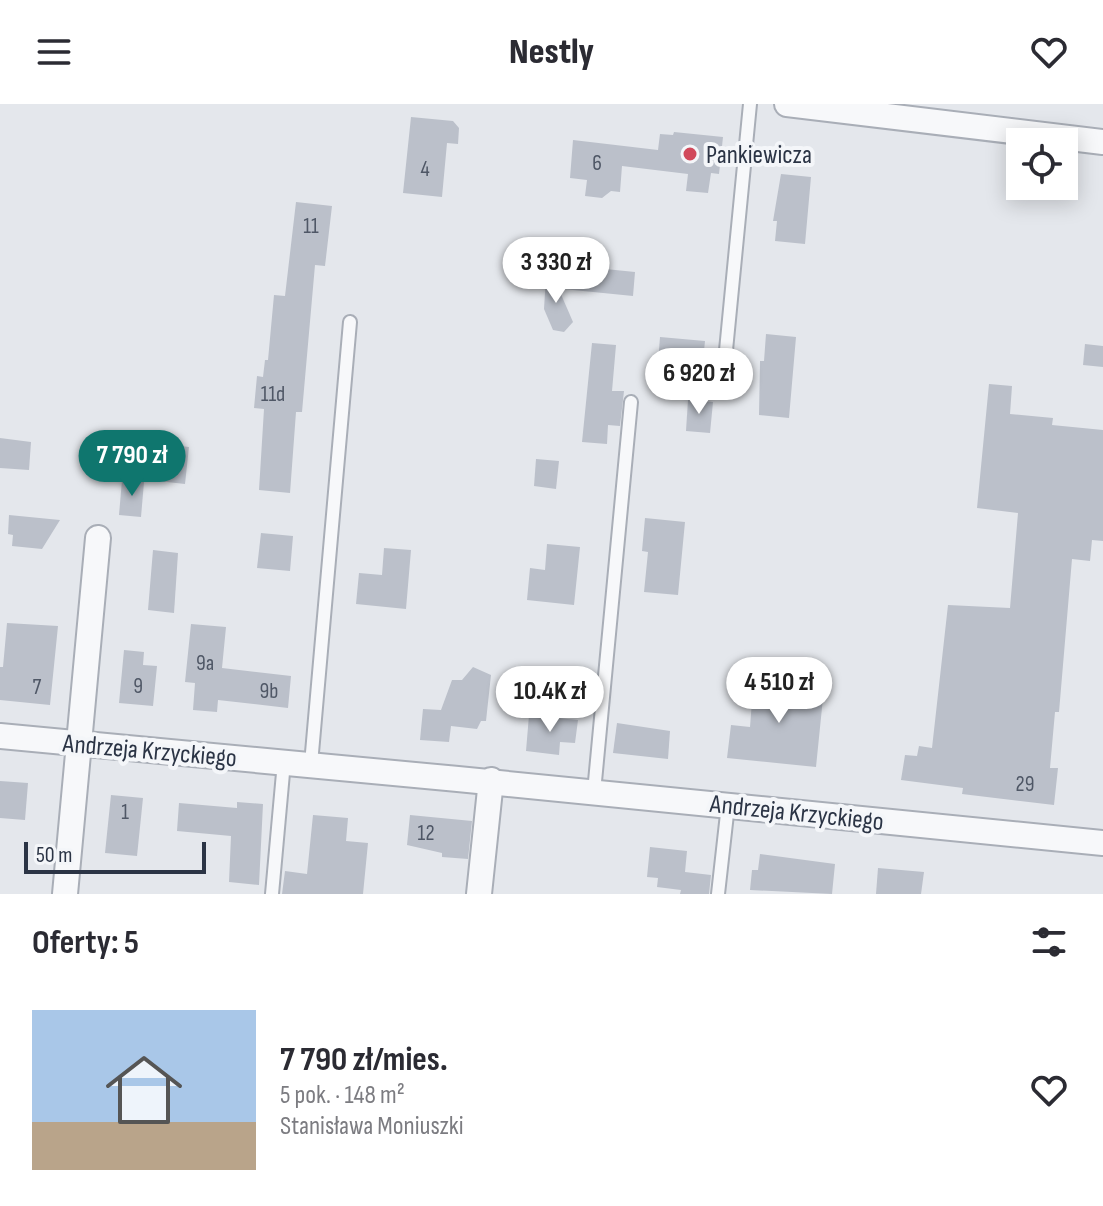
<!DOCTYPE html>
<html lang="pl">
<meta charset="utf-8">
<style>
:root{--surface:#fff;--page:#f7f7f7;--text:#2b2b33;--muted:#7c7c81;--line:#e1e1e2;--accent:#0f766e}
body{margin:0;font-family:"Sofia Sans Condensed",sans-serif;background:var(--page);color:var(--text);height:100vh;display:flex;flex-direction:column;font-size:30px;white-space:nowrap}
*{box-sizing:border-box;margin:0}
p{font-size:26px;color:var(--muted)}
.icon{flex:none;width:44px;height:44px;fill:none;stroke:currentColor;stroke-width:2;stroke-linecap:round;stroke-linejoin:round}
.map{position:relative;height:790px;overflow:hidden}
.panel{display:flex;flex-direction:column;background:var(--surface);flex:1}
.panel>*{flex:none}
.controls{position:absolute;left:1006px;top:24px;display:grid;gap:16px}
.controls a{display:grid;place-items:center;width:72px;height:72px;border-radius:0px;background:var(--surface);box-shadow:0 4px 20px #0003;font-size:40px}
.scale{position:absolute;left:24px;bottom:20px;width:182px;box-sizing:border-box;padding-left:8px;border:4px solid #2b3445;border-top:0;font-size:22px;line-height:28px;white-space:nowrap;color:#2b3445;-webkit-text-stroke:6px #f4f6f9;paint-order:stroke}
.price{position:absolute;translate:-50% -68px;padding:0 18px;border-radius:28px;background:#fff;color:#222;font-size:26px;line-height:52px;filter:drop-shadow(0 2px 4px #0008)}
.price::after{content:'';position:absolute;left:50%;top:48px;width:24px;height:18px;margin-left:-12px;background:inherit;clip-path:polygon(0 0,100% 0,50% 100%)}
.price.on{background:var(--accent);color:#fff}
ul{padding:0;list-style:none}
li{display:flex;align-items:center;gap:24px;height:200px;padding:0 32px}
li+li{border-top:2px solid var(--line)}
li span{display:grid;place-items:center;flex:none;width:224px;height:160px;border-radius:0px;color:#555}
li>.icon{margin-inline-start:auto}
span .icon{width:96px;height:96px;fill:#fffc;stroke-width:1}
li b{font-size:34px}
h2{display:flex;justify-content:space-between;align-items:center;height:96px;padding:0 32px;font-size:34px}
header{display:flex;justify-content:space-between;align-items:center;height:104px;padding:0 32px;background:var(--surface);font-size:36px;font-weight:800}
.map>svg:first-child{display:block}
</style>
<header><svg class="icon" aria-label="menu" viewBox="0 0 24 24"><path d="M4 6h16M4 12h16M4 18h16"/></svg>Nestly<svg class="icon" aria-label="heart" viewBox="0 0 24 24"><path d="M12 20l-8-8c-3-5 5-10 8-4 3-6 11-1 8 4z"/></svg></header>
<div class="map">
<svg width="1103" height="790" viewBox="0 0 1103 790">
<rect width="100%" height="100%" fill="#e4e7ec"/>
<g fill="#bbc0ca">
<polygon points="411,13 453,17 459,24 458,40 447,39 442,93 403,89"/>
<polygon points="674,28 723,33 719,70 711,69 708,89 686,87 688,70 622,62 620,88 611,87 602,94 585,92 587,76 570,74 573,36 658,46 660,30 673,31"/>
<polygon points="781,70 811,73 805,140 775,137 777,117 773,117"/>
<polygon points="296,98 332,102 325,162 315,161 302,308 296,308 290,389 259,386 264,305 254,304 257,272 263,273 265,256 268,256 274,191 285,192"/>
<polygon points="547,158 573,218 564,228 553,226 544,205"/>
<polygon points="566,161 635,168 633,192 563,185"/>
<polygon points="766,230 796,233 789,314 759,311 760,257 764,257"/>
<polygon points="660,233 705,237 701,276 657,272"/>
<polygon points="592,239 616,241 612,287 624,287 620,322 608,321 607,340 582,338"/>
<polygon points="1085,240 1103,242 1103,263 1083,261"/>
<polygon points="989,280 1012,282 1010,310 1053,314 1052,321 1103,326 1103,437 1092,436 1090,457 1072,455 1059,608 1055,608 1050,664 1058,664 1054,701 962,690 963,684 901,676 905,651 917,652 919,642 932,644 948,501 1010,504 1018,409 977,404"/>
<polygon points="688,296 713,298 710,329 686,327"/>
<polygon points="0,334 31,338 29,366 0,364"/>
<polygon points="164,340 189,343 185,380 149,376 152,342 163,343"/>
<polygon points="536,355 559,357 556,385 534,382"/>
<polygon points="122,376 144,378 141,413 119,411"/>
<polygon points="9,411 60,416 42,445 12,442 13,431 8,430"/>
<polygon points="645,414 685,418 678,491 644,488 648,448 642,447"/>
<polygon points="261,429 293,432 290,467 257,464"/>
<polygon points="547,440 580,443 574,501 527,496 530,464 545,466"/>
<polygon points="384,444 411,446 406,505 356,500 359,469 382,471"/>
<polygon points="153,446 178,449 174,509 148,506"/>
<polygon points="7,519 58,522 50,601 0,596 0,563 3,563"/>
<polygon points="191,520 226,523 222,564 291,572 288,604 218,596 217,608 193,606 195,579 185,578"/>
<polygon points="124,546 144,548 143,561 157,562 153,602 119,599"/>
<polygon points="473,563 491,571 486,617 481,617 477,625 451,622 449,638 420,636 423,605 441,606 452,576 462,576"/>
<polygon points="754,571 805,576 803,592 823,594 816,663 727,654 731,621 750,623"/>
<polygon points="529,611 578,616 575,639 560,638 559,651 526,647"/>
<polygon points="617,619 670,627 668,655 613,649"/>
<polygon points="0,677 28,679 25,716 0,714"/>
<polygon points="111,691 143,694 137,752 105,749"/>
<polygon points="237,698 263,700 259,781 229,778 231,732 177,727 179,699 237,704"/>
<polygon points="313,711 348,714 346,737 368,739 363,790 282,790 285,767 307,770"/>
<polygon points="410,711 472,717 468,755 442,753 442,749 407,741"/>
<polygon points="650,743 687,747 685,768 711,771 709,790 680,790 681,786 657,783 658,774 647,773"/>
<polygon points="760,750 835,760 832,790 750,786 752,766 758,766"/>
<polygon points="878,764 924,768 921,790 876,790"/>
</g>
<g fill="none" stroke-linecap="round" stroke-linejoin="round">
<defs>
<g id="service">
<polyline points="723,277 750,0"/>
<polyline points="311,660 350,218"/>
<polyline points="594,688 631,298"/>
<polyline points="272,790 284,658"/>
<polyline points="718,790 728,701"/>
</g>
<g id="minor">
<polyline points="787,0 1103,38"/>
<path d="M 0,632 C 368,666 735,701 1103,739"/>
<polyline points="65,790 98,434"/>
<polyline points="479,790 491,676"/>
</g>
</defs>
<use href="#service" stroke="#a9aeb7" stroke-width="16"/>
<use href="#minor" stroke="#a9aeb7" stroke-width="28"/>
<use href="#service" stroke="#f7f8fa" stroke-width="12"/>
<use href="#minor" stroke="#f7f8fa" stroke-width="24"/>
</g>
<circle fill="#d1495b" stroke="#f4f6f9" stroke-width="3" cx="690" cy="50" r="8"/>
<g text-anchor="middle" stroke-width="8" stroke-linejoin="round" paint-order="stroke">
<g font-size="22" fill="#4f5766">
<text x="597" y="66">6</text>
<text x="425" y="72">4</text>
<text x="311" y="129">11</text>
<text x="273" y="297">11d</text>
<text x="205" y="566">9a</text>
<text x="138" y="589">9</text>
<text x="37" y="590">7</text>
<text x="269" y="594">9b</text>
<text x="1025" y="687">29</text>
<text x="125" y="715">1</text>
<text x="426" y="736">12</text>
</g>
<g font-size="26" fill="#2b3445" stroke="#f4f6f9" text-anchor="start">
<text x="706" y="59">Pankiewicza</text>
</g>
<g font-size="26" fill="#2b3445" stroke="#f4f6f9">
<text transform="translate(150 646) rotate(5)" y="9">Andrzeja Krzyckiego</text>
<text transform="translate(797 708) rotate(6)" y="9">Andrzeja Krzyckiego</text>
</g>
</g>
</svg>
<div class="controls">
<a><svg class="icon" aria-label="locate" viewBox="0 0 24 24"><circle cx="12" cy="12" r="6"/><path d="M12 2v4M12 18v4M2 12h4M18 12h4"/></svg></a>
</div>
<div class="scale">50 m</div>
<b class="price" style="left:556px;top:201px">3 330 zł</b>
<b class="price" style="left:699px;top:312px">6 920 zł</b>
<b class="price on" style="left:132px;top:394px">7 790 zł</b>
<b class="price" style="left:779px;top:621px">4 510 zł</b>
<b class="price" style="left:550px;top:630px">10.4K zł</b>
</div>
<section class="panel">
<h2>Oferty: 5<svg class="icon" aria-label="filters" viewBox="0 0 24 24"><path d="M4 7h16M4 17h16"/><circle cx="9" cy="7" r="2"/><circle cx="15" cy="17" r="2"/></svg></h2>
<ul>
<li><span style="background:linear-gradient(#a9c7e8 70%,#b9a48a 0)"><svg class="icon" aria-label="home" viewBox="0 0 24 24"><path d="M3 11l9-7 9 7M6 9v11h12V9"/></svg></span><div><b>7 790 zł/mies.</b><p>5 pok. · 148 m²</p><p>Stanisława Moniuszki</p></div><svg class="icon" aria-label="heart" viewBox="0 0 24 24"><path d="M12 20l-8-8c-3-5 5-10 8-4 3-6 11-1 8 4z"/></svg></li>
</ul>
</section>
